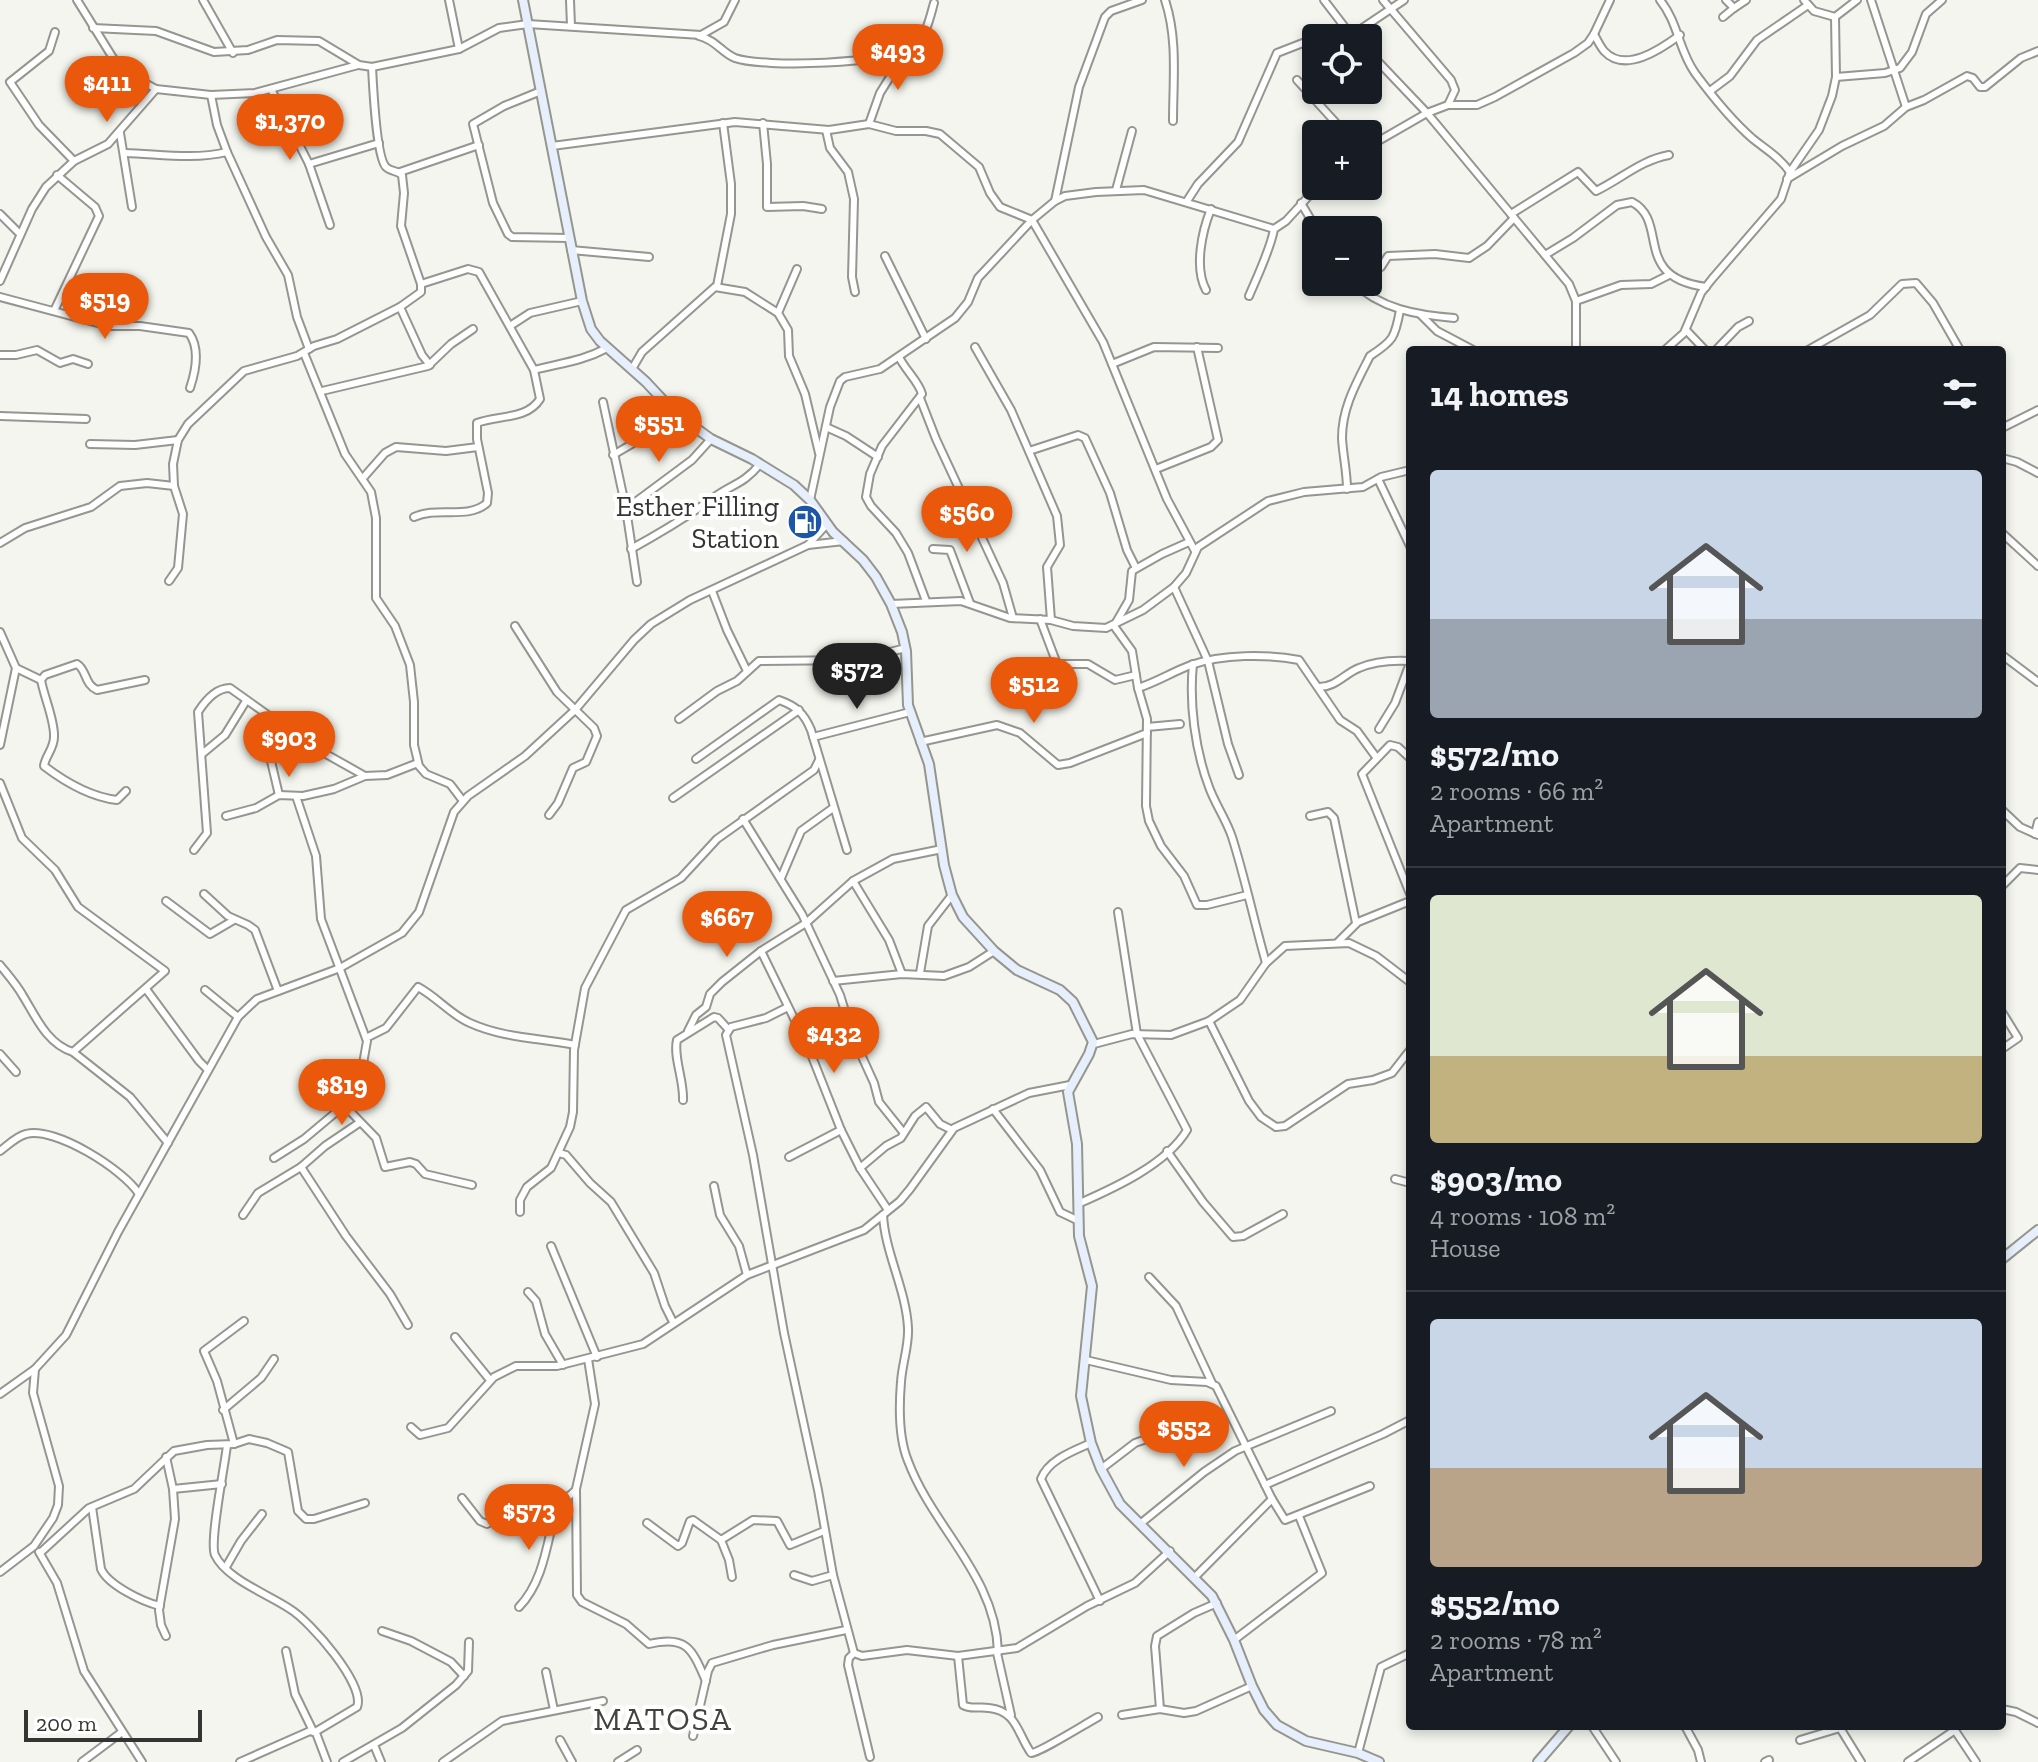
<!DOCTYPE html>
<meta charset="utf-8">
<style>
:root{--surface:#171b24;--page:#20242c;--text:#f1f3f6;--muted:#9ea1a6;--line:#363941;--accent:#ea580c}
body{margin:0;font-family:"Zilla Slab",serif;background:var(--page);color:var(--text);height:100vh;display:flex;flex-direction:column;font-size:30px;white-space:nowrap}
*{box-sizing:border-box;margin:0}
p{font-size:26px;color:var(--muted)}
.icon{flex:none;width:44px;height:44px;fill:none;stroke:currentColor;stroke-width:2;stroke-linecap:round;stroke-linejoin:round}
.map{position:relative;flex:1;overflow:hidden}
.sheet{position:absolute;left:1406px;top:346px;width:600px;height:1384px;display:flex;flex-direction:column;background:var(--surface);border-radius:8px;box-shadow:0 4px 12px #0003}
.sheet>*{flex:none}
.tools{position:absolute;left:1302px;top:24px;display:grid;gap:16px}
.tools a{display:grid;place-items:center;width:80px;height:80px;border-radius:8px;background:var(--surface);box-shadow:0 4px 12px #0003;font-size:40px}
.scale{position:absolute;left:24px;bottom:20px;width:178px;box-sizing:border-box;padding-left:8px;border:4px solid #343532;border-top:0;font-size:22px;line-height:28px;white-space:nowrap;color:#343532;-webkit-text-stroke:6px #fff;paint-order:stroke}
.price{position:absolute;translate:-50% -68px;padding:0 18px;border-radius:28px;background:var(--accent);color:#fff;font-size:26px;line-height:52px;filter:drop-shadow(0 2px 4px #0008)}
.price::after{content:'';position:absolute;left:50%;top:48px;width:24px;height:18px;margin-left:-12px;background:inherit;clip-path:polygon(0 0,100% 0,50% 100%)}
.price.on{background:#222;color:#fff}
ul{padding:0;list-style:none}
li{display:grid;align-content:center;gap:16px;height:424px;padding:0 24px}
li+li{border-top:2px solid var(--line)}
li span{display:grid;place-items:center;height:248px;border-radius:8px;color:#555}
li>.icon{margin-inline-start:auto}
span .icon{width:144px;height:144px;fill:#fffc;stroke-width:1}
li b{font-size:34px}
h2{display:flex;justify-content:space-between;align-items:center;height:96px;padding:0 24px;font-size:34px}
.map>svg:first-child{display:block}
</style>
<div class="map">
<svg width="2038" height="1762" viewBox="0 0 2038 1762">
<rect width="100%" height="100%" fill="#f3f5ee"/>
<g fill="none" stroke-linecap="round" stroke-linejoin="round">
<defs>
<g id="street">
<polyline points="77,0 113,58 129,74 156,89 211,95 255,93 358,65"/>
<polyline points="203,0 233,53"/>
<polyline points="449,0 459,49"/>
<polyline points="570,0 571,26"/>
<path d="M 1165,0 C 1178,39 1173,81 1173,121"/>
<polyline points="1324,0 1347,30"/>
<polyline points="1383,0 1451,80 1455,90 1448,105"/>
<path d="M 1660,0 C 1678,22 1679,51 1695,73 C 1712,96 1731,120 1753,139 C 1767,150 1779,157 1790,172"/>
<polyline points="1726,0 1734,8 1746,0"/>
<polyline points="1804,0 1814,11 1835,17 1857,0"/>
<polyline points="1871,0 1906,107"/>
<polyline points="1723,17 1734,8"/>
<polyline points="93,28 156,31 214,52 248,50 277,40 319,41 359,65 372,67 459,49 499,28 528,24 701,35 724,22 735,0"/>
<polyline points="55,32 49,51 10,82 39,125 74,161"/>
<path d="M 1594,34 C 1597,40 1600,46 1604,51 C 1625,74 1661,49 1680,35"/>
<polyline points="1352,35 1404,0"/>
<path d="M 699,36 C 716,40 722,53 735,58 C 763,68 890,64 913,47 C 926,38 930,17 934,3"/>
<polyline points="1368,51 1427,113 1569,284 1576,301 1576,350"/>
<polyline points="1836,77 1885,73 1900,68 1912,52 1926,14 1942,0"/>
<polyline points="1297,80 1346,134"/>
<polyline points="271,89 309,164 330,225"/>
<polyline points="541,91 504,106 473,124 493,203 508,234 512,237 569,238"/>
<polyline points="1710,91 1730,76 1757,40 1808,5"/>
<polyline points="211,95 217,125 227,152 266,237 288,275 297,317 309,349"/>
<polyline points="763,123 767,164 767,207 803,206 822,209"/>
<polyline points="869,124 880,93 905,53"/>
<polyline points="826,130 830,148 848,172 854,199 852,277 855,292"/>
<polyline points="120,133 132,207"/>
<polyline points="552,146 735,122 829,130 869,124 896,131 926,131 940,134 979,167 990,193 1000,207 1032,220 1103,342 1167,499 1195,551"/>
<polyline points="1368,147 1427,113 1448,105 1477,105 1495,97 1574,53 1588,43 1594,34 1610,0"/>
<path d="M 125,153 C 160,154 192,160 227,152"/>
<polyline points="309,164 379,143"/>
<polyline points="400,172 479,145"/>
<polyline points="1787,179 1842,146 1884,126 1906,107 1924,100 1967,76 1973,78 1980,87 1985,87 2021,58 2038,51"/>
<polyline points="1116,190 1132,131"/>
<polyline points="1055,201 1079,87 1105,17 1111,11 1142,0"/>
<polyline points="1187,201 1198,184 1238,142 1277,53 1344,27"/>
<polyline points="1301,203 1317,230"/>
<polyline points="0,214 20,234"/>
<path d="M 1511,214 L 1578,172 L 1596,191 C 1621,179 1641,160 1669,155"/>
<polyline points="571,250 649,257"/>
<path d="M 1545,255 L 1573,238 L 1617,205 L 1632,202 C 1670,222 1631,277 1706,287"/>
<polyline points="885,256 926,339"/>
<polyline points="797,269 778,313 788,330 789,356 805,394 819,453"/>
<polyline points="1368,276 1381,267 1388,256 1435,254 1469,258 1487,246 1514,218"/>
<polyline points="0,281 32,209 46,187 74,161 108,144 156,89"/>
<path d="M 1353,282 C 1380,309 1417,315 1454,318"/>
<polyline points="717,286 731,214 731,184 723,123"/>
<path d="M 1206,290 C 1194,268 1202,231 1211,209"/>
<path d="M 1249,296 C 1257,277 1271,248 1274,229"/>
<path d="M 0,297 L 109,326 L 140,326 L 189,333 C 200,348 196,370 190,388"/>
<polyline points="1576,301 1621,285 1651,284 1669,275"/>
<polyline points="400,307 422,355 430,365"/>
<polyline points="54,311 99,216 95,207 57,175"/>
<polyline points="1420,314 1437,331 1473,350"/>
<polyline points="510,326 530,313 582,301"/>
<polyline points="1686,330 1705,350"/>
<polyline points="975,347 1011,410 1057,516 1060,545 1047,567 1051,620"/>
<polyline points="1665,350 1684,333 1701,293 1712,279 1781,199 1790,172 1819,130 1832,96 1836,77 1835,17"/>
<polyline points="1716,350 1738,327 1749,321"/>
<polyline points="1808,350 1870,315 1902,284 1916,283 1933,303 1960,350"/>
<polyline points="304,353 345,454 371,492 376,518 376,598 395,626 410,665 414,702 414,745 419,766 426,774 450,784 463,801"/>
<polyline points="0,355 16,355 37,350 60,363 73,359 88,364"/>
<path d="M 899,357 C 906,371 919,382 922,394 L 882,446 L 870,474 L 866,497 L 871,506 L 896,533 L 908,553 L 926,601"/>
<polyline points="1112,364 1154,347 1218,348"/>
<polyline points="632,369 642,352 715,287 745,292 778,313"/>
<path d="M 534,370 C 561,363 583,361 607,348"/>
<polyline points="322,391 428,366 451,344 473,329"/>
<polyline points="920,398 936,439 1003,583 1013,618"/>
<polyline points="603,402 626,509 637,582"/>
<polyline points="0,416 86,419"/>
<polyline points="826,427 846,436 878,457"/>
<polyline points="2002,428 2038,410"/>
<polyline points="90,444 135,445 178,440"/>
<polyline points="1029,451 1078,435 1085,438 1110,493 1127,550 1136,568"/>
<polyline points="613,455 654,431 675,413"/>
<polyline points="2002,458 2017,462 2038,473"/>
<polyline points="1156,469 1211,447 1218,440 1197,347"/>
<polyline points="363,478 385,453 396,447 446,451 478,447"/>
<polyline points="1378,479 1410,546"/>
<path d="M 1347,489 C 1347,472 1343,456 1342,438 C 1342,407 1357,382 1370,356 C 1393,341 1395,338 1400,310"/>
<polyline points="810,500 830,407 840,381 845,377 880,369 955,318 968,302 978,278 1032,220 1055,201 1065,196 1096,192 1144,190 1274,229 1286,221 1318,186"/>
<polyline points="626,509 692,460 711,439"/>
<path d="M 414,517 C 437,506 468,520 487,503 L 488,493 L 477,439 L 477,423 C 497,415 527,420 540,399 L 534,370 L 479,272 L 468,269 L 421,284"/>
<polyline points="2002,533 2038,566"/>
<polyline points="1189,542 1162,554 1132,571 1129,600 1114,626 1132,651 1138,688 1147,719 1146,806 1149,821 1161,846 1184,876 1197,905 1207,905 1247,895"/>
<polyline points="0,543 25,528 91,507 120,486 147,483 174,486"/>
<polyline points="808,545 844,541"/>
<path d="M 631,549 C 660,533 687,517 713,498 C 732,484 744,484 760,464"/>
<polyline points="933,549 950,550 970,603"/>
<path d="M 169,581 L 178,568 L 183,514 L 174,486 L 173,464 L 178,440 L 188,424 L 244,371 L 297,356 L 314,346 L 337,339 L 400,307 L 421,292 L 421,284 L 401,226 L 404,193 L 402,175 C 397,170 391,172 386,167 C 376,157 373,84 372,67"/>
<polyline points="1174,587 1208,661 1228,744 1239,775"/>
<polyline points="712,591 727,630 747,671"/>
<polyline points="891,604 961,601 1010,618 1051,620 1073,626 1106,628 1143,610 1174,587 1186,573 1198,547 1268,501 1304,492 1363,487 1381,477 1410,470"/>
<polyline points="1040,619 1057,664 1088,664 1115,680 1136,675"/>
<polyline points="515,626 557,692 594,728 597,736 586,762 573,768 558,803 549,815"/>
<polyline points="0,632 16,668 0,745"/>
<polyline points="2002,655 2038,682"/>
<path d="M 1193,664 C 1189,703 1195,750 1209,787 C 1215,804 1226,819 1232,837 C 1245,878 1254,921 1266,963"/>
<polyline points="16,668 41,680"/>
<path d="M 1319,687 C 1336,687 1344,674 1359,668 C 1375,661 1393,660 1410,661"/>
<path d="M 1138,688 C 1157,682 1172,672 1191,665 C 1222,654 1267,654 1299,660 L 1340,720 L 1357,731 L 1376,757"/>
<polyline points="679,719 717,691 737,681 759,661 857,660 906,648"/>
<polyline points="1147,727 1180,724"/>
<polyline points="1379,729 1395,703 1410,663"/>
<polyline points="813,737 910,712"/>
<polyline points="920,742 997,725 1020,733 1058,765 1070,763 1147,733"/>
<polyline points="202,754 225,735 246,701"/>
<polyline points="1410,758 1398,747 1390,745 1362,774 1410,894"/>
<path d="M 696,759 L 779,700 C 796,706 804,713 811,730 L 847,850"/>
<path d="M 0,783 L 22,838 L 55,870 L 78,907 L 165,971 L 73,1052 C 47,1044 36,1017 23,996 C 17,985 8,975 0,965"/>
<path d="M 126,791 L 117,800 C 91,797 65,782 44,766 C 45,756 54,749 54,737 C 55,721 44,697 41,680 L 45,675 L 77,664 C 87,670 84,684 97,690 L 145,680"/>
<polyline points="279,795 270,757 284,727"/>
<polyline points="296,796 316,856 321,919 367,1041 361,1075 348,1099 347,1108 376,1138 385,1167 410,1162 416,1164 425,1174 472,1185"/>
<polyline points="673,798 799,710"/>
<polyline points="2002,810 2020,827 2038,835"/>
<polyline points="226,816 256,808 279,795 303,796 334,789 365,776"/>
<polyline points="1310,816 1328,812 1334,818 1356,923"/>
<polyline points="743,819 802,914 840,995 853,1037 874,1083 879,1102 903,1132"/>
<polyline points="2035,834 2038,822"/>
<path d="M 194,850 L 207,833 L 198,712 C 205,701 216,688 230,688 L 310,745 L 365,776 L 387,775 L 418,763"/>
<polyline points="781,878 801,831 833,808"/>
<polyline points="853,881 889,940 902,974"/>
<polyline points="2002,886 2020,868 2038,870"/>
<polyline points="204,894 228,916 248,925 255,930 278,991"/>
<polyline points="166,901 210,934 234,920"/>
<polyline points="1338,942 1358,922 1410,901"/>
<polyline points="761,951 809,1049 841,1130 860,1168 888,1210"/>
<polyline points="920,973 928,926 952,895"/>
<polyline points="833,981 902,974 944,976 969,967 994,951"/>
<polyline points="146,989 199,1061 208,1070"/>
<polyline points="205,990 238,1017"/>
<polyline points="788,1007 766,1018 731,1027 726,1035 753,1155 784,1333 818,1490 833,1575 854,1653 862,1656 907,1650 958,1656 1017,1648 1087,1606 1135,1583 1170,1551"/>
<polyline points="2002,1012 2018,1038 2002,1049"/>
<polyline points="1209,1021 1249,1101 1261,1117 1276,1127 1285,1126 1348,1084 1373,1080 1392,1073 1410,1050"/>
<polyline points="688,1031 696,1015 706,1007 710,994 722,982 761,951 806,923 853,881 893,859 942,849"/>
<path d="M 366,1038 L 386,1028 L 418,987 C 437,997 451,1015 470,1023 C 503,1038 539,1038 575,1045"/>
<polyline points="1094,1044 1132,1034 1171,1035 1209,1021 1240,1000 1266,963 1285,946 1349,943 1376,956 1410,982"/>
<polyline points="73,1052 130,1097 168,1143"/>
<polyline points="0,1054 16,1072"/>
<path d="M 683,1100 C 684,1080 673,1057 677,1040 L 714,1017 L 718,1018 L 728,1029"/>
<polyline points="993,1109 1040,1170 1060,1212 1079,1221"/>
<path d="M 0,1151 C 8,1145 17,1136 26,1134 C 55,1126 124,1170 139,1194"/>
<polyline points="1167,1151 1203,1202 1233,1237 1243,1236 1283,1214"/>
<polyline points="559,1153 566,1155 590,1183 611,1202 654,1273 665,1306 673,1322"/>
<polyline points="789,1157 841,1130"/>
<polyline points="274,1158 304,1139 347,1103"/>
<polyline points="301,1167 346,1236 390,1294 408,1325"/>
<polyline points="860,1168 886,1146 901,1138 915,1116 926,1107 940,1124 952,1130"/>
<polyline points="1395,1179 1410,1183"/>
<polyline points="714,1186 720,1215 739,1246 747,1275"/>
<path d="M 1080,1203 C 1114,1188 1167,1164 1187,1130 L 1137,1034 L 1118,912"/>
<polyline points="520,1212 520,1200 527,1187 551,1168 570,1127 573,1112 574,1050 585,988 626,910 681,878 717,839 814,770 819,760"/>
<polyline points="243,1215 258,1193 301,1167 325,1146 359,1123"/>
<path d="M 883,1215 C 885,1253 906,1289 908,1328 C 909,1346 902,1364 901,1382 C 899,1406 899,1439 908,1461 C 933,1528 996,1576 998,1652"/>
<polyline points="551,1246 597,1357"/>
<polyline points="1149,1277 1176,1306 1212,1383"/>
<polyline points="528,1292 536,1301 545,1334 563,1365"/>
<polyline points="455,1337 490,1380"/>
<path d="M 588,1359 L 595,1404 L 576,1489 L 577,1595 L 582,1602 L 626,1624 L 649,1644 C 687,1635 692,1649 706,1681"/>
<polyline points="1086,1360 1171,1380 1207,1382 1216,1386 1272,1499 1285,1520 1370,1486"/>
<polyline points="0,1394 35,1369"/>
<polyline points="223,1410 261,1378 274,1359"/>
<polyline points="411,1427 420,1435 448,1428 494,1377 516,1366 557,1366 643,1344 747,1275 864,1230 900,1201 910,1189 954,1128 1029,1093 1070,1085"/>
<path d="M 1091,1443 C 1073,1451 1048,1460 1041,1479 L 1100,1601"/>
<polyline points="234,1444 217,1381 204,1351 244,1321"/>
<path d="M 227,1445 C 225,1465 209,1542 215,1555 C 226,1579 270,1595 290,1609 C 310,1621 366,1685 357,1707 L 315,1732"/>
<polyline points="166,1457 173,1489 175,1519 159,1610 161,1625 166,1636"/>
<polyline points="1101,1469 1135,1443 1152,1437"/>
<polyline points="1265,1485 1383,1434 1410,1420"/>
<polyline points="173,1489 222,1484"/>
<polyline points="462,1498 480,1521 487,1524 513,1506 553,1510 576,1490"/>
<path d="M 92,1507 L 101,1569 C 108,1585 143,1602 160,1606"/>
<polyline points="647,1523 678,1546 682,1543 690,1521 693,1520 721,1540 753,1520 777,1521 790,1545 824,1531"/>
<polyline points="1140,1524 1204,1472 1235,1451 1331,1411"/>
<polyline points="721,1540 729,1560 732,1577"/>
<polyline points="39,1552 57,1583 84,1671 142,1762"/>
<polyline points="40,1553 89,1508 134,1489 174,1451 207,1445 234,1444 249,1439 267,1443 288,1452 298,1511 306,1519 314,1519 365,1503"/>
<polyline points="226,1567 241,1541 262,1514"/>
<polyline points="0,1572 34,1546 53,1518 58,1505 59,1486 33,1393 35,1369 66,1335 118,1232 238,1017 257,999 340,968 402,933 419,912 454,812 468,796 525,756 575,710 634,640 651,624 690,600 808,545 827,524"/>
<polyline points="794,1575 812,1581 833,1575"/>
<polyline points="1195,1577 1272,1499"/>
<path d="M 519,1607 C 544,1581 547,1542 556,1509"/>
<polyline points="382,1631 411,1641 451,1662 464,1676"/>
<polyline points="1234,1640 1322,1573 1299,1516"/>
<polyline points="286,1651 295,1694 313,1731"/>
<polyline points="854,1653 849,1658 848,1665 870,1757"/>
<polyline points="997,1653 1011,1715"/>
<path d="M 958,1656 L 963,1705 C 971,1710 979,1706 989,1708 C 1017,1711 1017,1733 1031,1753 C 1039,1753 1085,1724 1098,1717"/>
<polyline points="546,1672 554,1710"/>
<polyline points="1160,1709 1155,1646 1157,1636 1194,1613 1217,1603"/>
<polyline points="2002,1709 2016,1712 2038,1723"/>
<polyline points="1122,1715 1160,1709 1184,1713 1196,1711 1252,1686"/>
<polyline points="1592,1726 1616,1762"/>
<polyline points="1685,1726 1698,1750 1701,1762"/>
<polyline points="1952,1726 1976,1762"/>
<polyline points="693,1736 708,1671 712,1663 773,1645 846,1630"/>
<polyline points="560,1740 572,1762"/>
<polyline points="1800,1740 1840,1728 1861,1762"/>
<polyline points="374,1745 381,1762"/>
<polyline points="1358,1753 1381,1667 1410,1653"/>
<polyline points="82,1762 122,1732"/>
<polyline points="240,1762 310,1731 316,1733 327,1762"/>
<polyline points="343,1762 402,1728 456,1685 468,1671 469,1642"/>
<polyline points="443,1762 502,1721 603,1701"/>
<polyline points="618,1762 637,1750"/>
<polyline points="1765,1762 1769,1760"/>
<polyline points="1908,1762 1955,1730"/>
</g>
<g id="secondary">
<polyline points="523,0 582,301 591,329 600,341 646,382 675,413 711,439 752,459 794,485 810,500 833,532 863,560 876,577 891,604 902,632 906,651 908,705 929,764 944,865 952,895 963,917 994,951 1017,970 1060,990 1073,1002 1093,1042 1089,1054 1068,1092 1077,1144 1079,1236 1092,1286 1081,1396 1091,1443 1101,1469 1120,1504 1212,1596 1234,1640 1252,1686 1264,1710 1277,1725 1306,1741 1358,1753 1379,1762"/>
<polyline points="2002,1259 2038,1230"/>
<polyline points="1538,1762 1569,1726"/>
</g>
</defs>
<use href="#street" stroke="#94968f" stroke-width="10"/>
<use href="#secondary" stroke="#94968f" stroke-width="12"/>
<use href="#street" stroke="#fff" stroke-width="6"/>
<use href="#secondary" stroke="#e7effc" stroke-width="8"/>
</g>
<defs>
<symbol id="fuel-disc" viewBox="-11 -11 22 22"><circle r="9.5" fill="#1c56a8" stroke="#fff"/><path d="M-5.5-6h7V0h2V4h1.3V-2.5L3-4.5l.8-.8L6-3V5H2.5V1h-1V6h-7ZM-4.2-4.7v3.2H.2V-4.7Z" fill="#fff"/></symbol>
</defs>
<g fill-rule="evenodd">
<use href="#fuel-disc" x="785" y="502" width="40" height="40"/>
</g>
<g text-anchor="middle" stroke-width="8" stroke-linejoin="round" paint-order="stroke">
<g font-size="28" fill="#343532" stroke="#fff" text-anchor="end">
<text x="779" y="516">Esther Filling<tspan x="779" dy="32">Station</tspan></text>
</g>
<g font-size="32" letter-spacing="2" fill="#42433e" stroke="#fff">
<text x="663" y="1730">MATOSA</text>
</g>
</g>
</svg>
<div class="tools">
<a><svg class="icon" aria-label="locate" viewBox="0 0 24 24"><circle cx="12" cy="12" r="6"/><path d="M12 2v4M12 18v4M2 12h4M18 12h4"/></svg></a>
<a>+</a>
<a>−</a>
</div>
<div class="scale">200 m</div>
<b class="price" style="left:898px;top:92px">$493</b>
<b class="price" style="left:107px;top:124px">$411</b>
<b class="price" style="left:290px;top:162px">$1,370</b>
<b class="price" style="left:105px;top:341px">$519</b>
<b class="price" style="left:659px;top:464px">$551</b>
<b class="price" style="left:967px;top:554px">$560</b>
<b class="price on" style="left:857px;top:711px">$572</b>
<b class="price" style="left:1034px;top:725px">$512</b>
<b class="price" style="left:289px;top:779px">$903</b>
<b class="price" style="left:727px;top:959px">$667</b>
<b class="price" style="left:834px;top:1075px">$432</b>
<b class="price" style="left:342px;top:1127px">$819</b>
<b class="price" style="left:1184px;top:1469px">$552</b>
<b class="price" style="left:529px;top:1552px">$573</b>
<section class="sheet">
<h2>14 homes<svg class="icon" aria-label="filters" viewBox="0 0 24 24"><path d="M4 7h16M4 17h16"/><circle cx="9" cy="7" r="2"/><circle cx="15" cy="17" r="2"/></svg></h2>
<ul>
<li><span style="background:linear-gradient(#c9d6e8 60%,#9aa5b1 0)"><svg class="icon" aria-label="home" viewBox="0 0 24 24"><path d="M3 11l9-7 9 7M6 9v11h12V9"/></svg></span><div><b>$572/mo</b><p>2 rooms · 66 m²</p><p>Apartment</p></div></li>
<li><span style="background:linear-gradient(#dfe7d0 65%,#c2b280 0)"><svg class="icon" aria-label="home" viewBox="0 0 24 24"><path d="M3 11l9-7 9 7M6 9v11h12V9"/></svg></span><div><b>$903/mo</b><p>4 rooms · 108 m²</p><p>House</p></div></li>
<li><span style="background:linear-gradient(#c9d6e8 60%,#b9a48a 0)"><svg class="icon" aria-label="home" viewBox="0 0 24 24"><path d="M3 11l9-7 9 7M6 9v11h12V9"/></svg></span><div><b>$552/mo</b><p>2 rooms · 78 m²</p><p>Apartment</p></div></li>
</ul>
</section>
</div>
